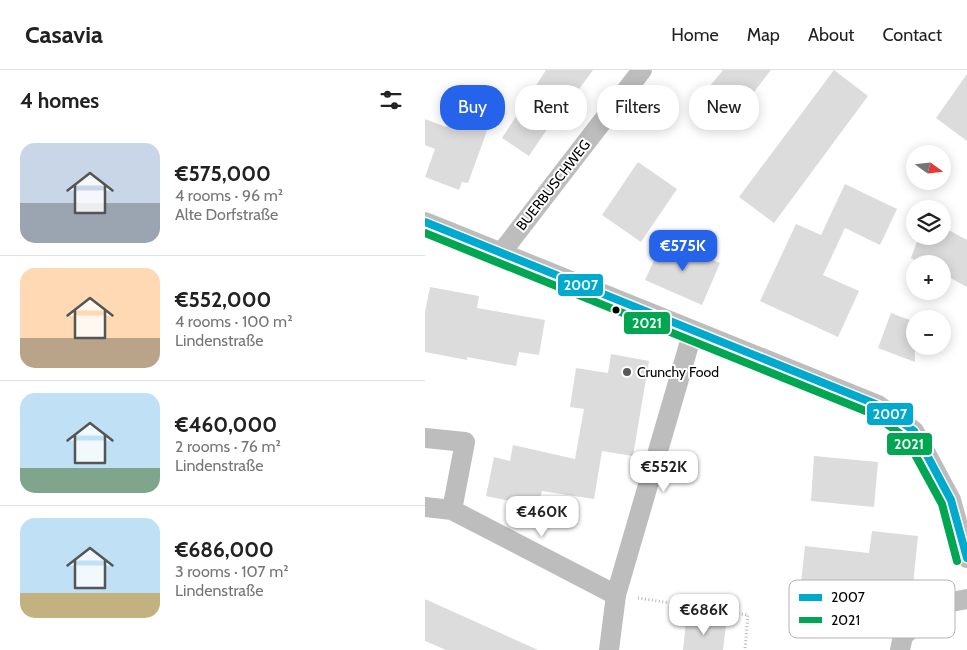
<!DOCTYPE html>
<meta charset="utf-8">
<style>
:root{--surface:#fff;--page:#f6f6f6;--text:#222;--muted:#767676;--line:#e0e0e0;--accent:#2563eb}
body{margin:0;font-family:Cabin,sans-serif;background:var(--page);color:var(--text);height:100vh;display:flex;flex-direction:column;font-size:19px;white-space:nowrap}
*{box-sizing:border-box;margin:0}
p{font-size:16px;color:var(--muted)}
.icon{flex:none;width:28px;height:28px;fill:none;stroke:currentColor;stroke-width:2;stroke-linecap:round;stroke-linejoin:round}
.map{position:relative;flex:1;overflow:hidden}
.sheet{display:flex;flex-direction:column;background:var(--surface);width:425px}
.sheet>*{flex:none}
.hud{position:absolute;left:15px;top:15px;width:451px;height:45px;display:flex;gap:10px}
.needle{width:32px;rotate:105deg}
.tools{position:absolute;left:481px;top:75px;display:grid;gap:10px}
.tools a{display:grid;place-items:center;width:45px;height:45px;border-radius:50%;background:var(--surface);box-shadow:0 2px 12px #0003;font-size:25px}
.price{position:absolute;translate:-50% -42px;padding:0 11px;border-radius:10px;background:#fff;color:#222;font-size:16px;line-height:32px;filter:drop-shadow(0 1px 2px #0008)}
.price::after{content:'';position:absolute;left:50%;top:30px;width:15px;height:11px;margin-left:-8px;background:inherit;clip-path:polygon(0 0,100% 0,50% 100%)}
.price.active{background:var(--accent);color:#fff}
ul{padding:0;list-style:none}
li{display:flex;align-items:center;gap:15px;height:125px;padding:0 20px}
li+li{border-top:1px solid var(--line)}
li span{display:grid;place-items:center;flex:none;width:140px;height:100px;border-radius:15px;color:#555}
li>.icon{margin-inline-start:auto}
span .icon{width:60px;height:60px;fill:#fffc;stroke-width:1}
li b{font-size:21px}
h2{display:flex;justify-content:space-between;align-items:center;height:60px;padding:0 20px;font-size:21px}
.pill{padding:0 18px;border-radius:20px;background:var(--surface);box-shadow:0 2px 12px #0003;font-size:18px;line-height:45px}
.pill.active{background:var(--accent);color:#fff}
header{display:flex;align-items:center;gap:30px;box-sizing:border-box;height:70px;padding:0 25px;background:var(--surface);border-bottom:1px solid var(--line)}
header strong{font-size:24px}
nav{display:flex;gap:28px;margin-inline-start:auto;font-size:18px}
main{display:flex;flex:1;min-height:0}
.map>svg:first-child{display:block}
</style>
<header>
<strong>Casavia</strong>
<nav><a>Home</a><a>Map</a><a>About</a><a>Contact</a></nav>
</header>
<main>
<section class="sheet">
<h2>4 homes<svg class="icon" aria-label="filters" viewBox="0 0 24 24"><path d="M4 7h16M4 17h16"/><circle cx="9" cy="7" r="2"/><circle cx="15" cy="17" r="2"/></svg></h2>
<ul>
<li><span style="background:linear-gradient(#c9d6e8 60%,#9aa5b1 0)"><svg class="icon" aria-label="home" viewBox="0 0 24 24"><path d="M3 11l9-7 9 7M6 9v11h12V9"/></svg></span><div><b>€575,000</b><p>4 rooms · 96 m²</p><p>Alte Dorfstraße</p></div></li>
<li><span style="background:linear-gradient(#ffd9b3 70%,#b9a48a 0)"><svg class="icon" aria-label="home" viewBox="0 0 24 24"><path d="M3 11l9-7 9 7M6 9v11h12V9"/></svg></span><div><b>€552,000</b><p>4 rooms · 100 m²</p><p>Lindenstraße</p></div></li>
<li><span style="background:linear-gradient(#bfe0f5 75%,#7fa58c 0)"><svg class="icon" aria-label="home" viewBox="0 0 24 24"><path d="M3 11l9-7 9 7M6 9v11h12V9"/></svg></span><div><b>€460,000</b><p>2 rooms · 76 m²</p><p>Lindenstraße</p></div></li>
<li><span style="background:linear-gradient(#bfe0f5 75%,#c2b280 0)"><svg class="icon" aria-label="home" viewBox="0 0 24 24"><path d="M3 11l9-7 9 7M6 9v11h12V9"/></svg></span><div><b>€686,000</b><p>3 rooms · 107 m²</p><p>Lindenstraße</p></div></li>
</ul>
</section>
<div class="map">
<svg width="542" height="580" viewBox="0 0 542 580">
<rect width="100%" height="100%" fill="#fff"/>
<g fill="#dcdcdc">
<polygon points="121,0 168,0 144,33 141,31 104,86 77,68"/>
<polygon points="298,0 346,0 310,46 280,22"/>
<polygon points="409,0 443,26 349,153 314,127"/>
<polygon points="542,4 542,71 511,48"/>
<polygon points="42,29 67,47 43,113 37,112 34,120 0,107 10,79 0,75 0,49 21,57"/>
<polygon points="213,92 252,119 216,172 177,145"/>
<polygon points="420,114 472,139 455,175 420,158 398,205 434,221 413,267 335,231 371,154 396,165"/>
<polygon points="518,157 542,170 542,217 518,204 518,194 498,194 486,188 494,166 518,166"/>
<polygon points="239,169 295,193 277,235 220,210"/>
<polygon points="5,217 54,226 52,238 120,250 114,285 94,282 91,296 42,287 42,290 0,282 0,242"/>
<polygon points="466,243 490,252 490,292 453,278"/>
<polygon points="186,284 224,291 208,386 177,381 169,429 117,421 113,437 61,426 69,387 85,391 88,375 150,389 159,339 145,337 151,298 183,303"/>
<polygon points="389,386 453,392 449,437 386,431"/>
<polygon points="447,461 493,466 485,544 483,545 417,538 416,546 373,541 380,476 444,483"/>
<polygon points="0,529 71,561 113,580 21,580 0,571"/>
<polygon points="261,551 301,555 298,580 258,580"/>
</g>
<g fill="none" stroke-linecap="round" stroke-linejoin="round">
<polyline stroke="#b8b8b8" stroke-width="3" stroke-dasharray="1 2.5" stroke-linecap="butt" points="213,528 323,545 320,580"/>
<g stroke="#bdbdbd" stroke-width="20">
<polyline points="0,152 453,335 489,361 526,430 542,488"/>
<polyline points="76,183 217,0"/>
<polyline points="0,368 40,372 27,440"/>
<polyline points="0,437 27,440 191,525"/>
<polyline points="184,580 191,525 268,261"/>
<polyline points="475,580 478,566 499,547 526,532 542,529"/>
</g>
<defs>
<polyline id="bus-1" points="0,152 453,335 489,361 526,430 542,488"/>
<polyline id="bus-2" points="0,163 448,344 481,368 517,434 532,491"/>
</defs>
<use href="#bus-1" stroke="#fff" stroke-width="11"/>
<use href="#bus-2" stroke="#fff" stroke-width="11"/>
<use href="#bus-1" stroke="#00a9ce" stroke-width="8"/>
<use href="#bus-2" stroke="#00a651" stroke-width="8"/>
</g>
<circle fill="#000" stroke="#fff" stroke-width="2" cx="191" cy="240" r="4.5"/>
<circle fill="#595959" stroke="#fff" stroke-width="2" cx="202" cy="302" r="5"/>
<g text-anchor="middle" stroke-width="4" stroke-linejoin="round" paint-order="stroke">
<g font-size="14" fill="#000" stroke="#fff">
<text transform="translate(128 115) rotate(-52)" y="5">BUERBUSCHWEG</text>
</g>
<g font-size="14" fill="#000" stroke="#fff" text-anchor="start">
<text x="212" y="307">Crunchy Food</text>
</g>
</g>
<rect x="364" y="510" width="166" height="58" rx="8" fill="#fff" stroke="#b2b2b2" stroke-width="1"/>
<rect x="374" y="524" width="23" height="7" fill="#00a9ce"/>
<rect x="374" y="547" width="23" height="6" fill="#00a651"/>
<g font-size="14" fill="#000">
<text x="406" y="532">2007</text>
<text x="406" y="555">2021</text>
</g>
<g stroke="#fff" stroke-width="2">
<rect x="132" y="203" width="47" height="24" rx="5" fill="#00a9ce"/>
<rect x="198" y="241" width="48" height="24" rx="5" fill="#00a651"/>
<rect x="441" y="332" width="48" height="24" rx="5" fill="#00a9ce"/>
<rect x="461" y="362" width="47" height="24" rx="5" fill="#00a651"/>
</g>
<g font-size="14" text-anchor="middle" font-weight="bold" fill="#fff">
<text x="156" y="220">2007</text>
<text x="222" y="258">2021</text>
<text x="465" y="349">2007</text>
<text x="484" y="379">2021</text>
</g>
</svg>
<div class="tools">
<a><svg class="needle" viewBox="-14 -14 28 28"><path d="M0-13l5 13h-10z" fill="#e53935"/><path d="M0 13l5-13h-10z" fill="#767676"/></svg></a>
<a><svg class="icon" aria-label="layers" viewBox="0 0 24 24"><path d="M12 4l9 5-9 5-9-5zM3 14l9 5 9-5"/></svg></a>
<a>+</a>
<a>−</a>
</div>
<b class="price active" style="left:258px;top:202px">€575K</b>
<b class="price" style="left:239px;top:423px">€552K</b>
<b class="price" style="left:117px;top:468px">€460K</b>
<b class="price" style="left:279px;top:566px">€686K</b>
<div class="hud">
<a class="pill active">Buy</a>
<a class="pill">Rent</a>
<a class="pill">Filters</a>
<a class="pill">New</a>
</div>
</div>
</main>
